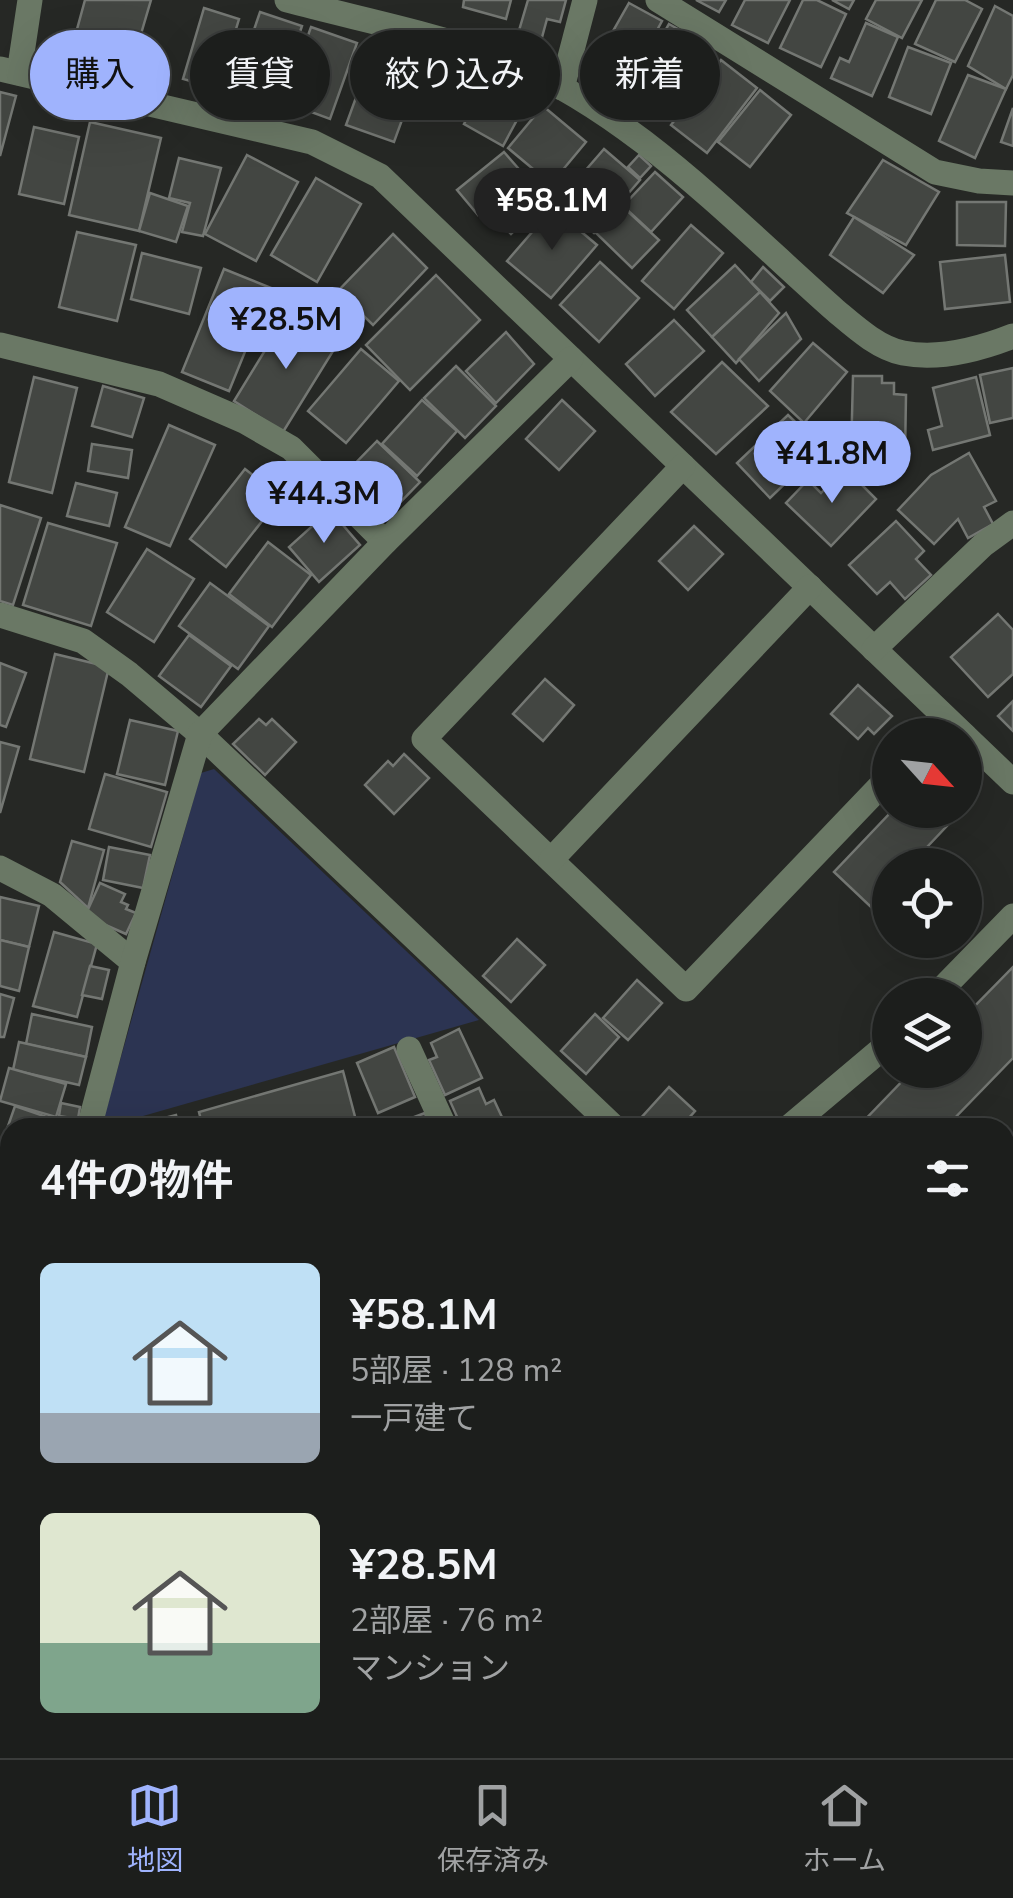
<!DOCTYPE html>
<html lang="ja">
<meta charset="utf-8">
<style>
:root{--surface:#1c1e1c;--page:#292b29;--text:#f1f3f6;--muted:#a0a2a3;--line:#3a3c3b;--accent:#9fb3fd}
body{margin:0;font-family:"Nunito Sans","Noto Sans JP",sans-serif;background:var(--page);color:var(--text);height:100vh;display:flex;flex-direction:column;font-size:38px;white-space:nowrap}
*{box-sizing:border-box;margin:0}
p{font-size:32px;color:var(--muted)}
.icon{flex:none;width:55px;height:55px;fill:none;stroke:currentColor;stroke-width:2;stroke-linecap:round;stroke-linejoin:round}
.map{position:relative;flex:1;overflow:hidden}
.sheet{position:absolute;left:0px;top:1118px;width:1015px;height:642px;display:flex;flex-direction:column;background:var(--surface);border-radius:30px 30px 0 0;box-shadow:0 10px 40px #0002,0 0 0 2px var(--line)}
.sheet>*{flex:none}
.hud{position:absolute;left:30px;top:30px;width:955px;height:90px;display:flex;gap:20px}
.needle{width:65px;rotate:117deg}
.buttons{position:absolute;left:872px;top:718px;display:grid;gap:20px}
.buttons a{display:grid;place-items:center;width:110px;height:110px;border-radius:50%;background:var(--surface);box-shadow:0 10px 40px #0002,0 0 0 2px var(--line);font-size:50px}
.price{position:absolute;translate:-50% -85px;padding:0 22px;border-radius:35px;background:var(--accent);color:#111;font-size:32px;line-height:65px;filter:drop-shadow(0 2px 5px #0008)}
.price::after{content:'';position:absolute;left:50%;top:60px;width:30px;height:22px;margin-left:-15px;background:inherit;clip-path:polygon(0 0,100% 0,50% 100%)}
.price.selected{background:#222;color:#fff}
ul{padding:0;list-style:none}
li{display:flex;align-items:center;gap:30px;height:250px;padding:0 40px}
li span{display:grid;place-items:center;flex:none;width:280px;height:200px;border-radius:15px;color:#555}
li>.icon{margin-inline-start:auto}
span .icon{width:120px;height:120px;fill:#fffc;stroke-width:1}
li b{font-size:42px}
h2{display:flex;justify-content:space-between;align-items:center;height:120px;padding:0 40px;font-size:42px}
.tag{padding:0 35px;border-radius:45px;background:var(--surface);box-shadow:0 10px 40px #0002,0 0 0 2px var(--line);font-size:35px;line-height:90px}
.tag.selected{background:var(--accent);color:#111}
.dock{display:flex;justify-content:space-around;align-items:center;height:140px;border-top:2px solid var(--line);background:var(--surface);font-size:28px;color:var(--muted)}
.dock a{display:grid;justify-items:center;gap:5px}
.dock .selected{color:var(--accent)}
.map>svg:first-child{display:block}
</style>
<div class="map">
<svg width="1013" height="1758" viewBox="0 0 1013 1758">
<rect width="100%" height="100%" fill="#262825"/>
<polygon fill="#2c3452" points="214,769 479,1020 101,1128 201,773"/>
<g fill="#434642" stroke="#747773" stroke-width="2.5">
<polygon points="85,0 151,0 133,61 73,44"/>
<polygon points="464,0 511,0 506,19 463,7"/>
<polygon points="528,0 566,0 560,22 547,19 541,41 518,34"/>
<polygon points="696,0 726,0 719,12"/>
<polygon points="745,0 790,0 768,43 732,25"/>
<polygon points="803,0 817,0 846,14 821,67 780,48"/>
<polygon points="832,0 854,0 849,9"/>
<polygon points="876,0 922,0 902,38 866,19"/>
<polygon points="936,0 965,0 982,9 955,62 915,44"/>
<polygon points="629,3 662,21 630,80 596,61"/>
<polygon points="995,6 1013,16 1013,75 1006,89 968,66"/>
<polygon points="204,8 239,19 218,89 183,79"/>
<polygon points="260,12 302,26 276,104 234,89"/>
<polygon points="866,23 898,37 872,96 831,78 840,58 849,62"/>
<polygon points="669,24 710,47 671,115 630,92"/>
<polygon points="311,27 357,43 330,119 284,102"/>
<polygon points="378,37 426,54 394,142 346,125"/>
<polygon points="908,47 951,63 931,114 889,97"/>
<polygon points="448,53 482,67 459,119 426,104"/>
<polygon points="721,60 757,88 707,153 671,125"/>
<polygon points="492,73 531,94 503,146 464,124"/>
<polygon points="968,75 1006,89 975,158 939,141"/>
<polygon points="760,90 791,115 750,167 718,142"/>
<polygon points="0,92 16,96 0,156"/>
<polygon points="543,106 586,142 551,184 508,148"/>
<polygon points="1013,108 1013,146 1001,142"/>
<polygon points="90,122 161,138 139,231 69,215"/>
<polygon points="34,127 79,137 64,204 19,194"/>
<polygon points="604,149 640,180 594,233 558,202"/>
<polygon points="504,152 525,176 478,215 457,190"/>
<polygon points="247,155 298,182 256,261 205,234"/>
<polygon points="639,155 651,166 640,178 628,167"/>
<polygon points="179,158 221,168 203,236 182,232 190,203 169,198"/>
<polygon points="883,160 939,192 906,245 847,213"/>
<polygon points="655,172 683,197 651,232 623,206"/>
<polygon points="531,176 550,195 511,234 492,214"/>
<polygon points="316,178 361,204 317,282 271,255"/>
<polygon points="150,193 188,206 176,242 139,231"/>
<polygon points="957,202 1006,202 1005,246 957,245"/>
<polygon points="622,206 659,240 632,268 596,233"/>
<polygon points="553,208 597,245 551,298 507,261"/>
<polygon points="854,217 914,255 883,293 830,255"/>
<polygon points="691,225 723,253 674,309 642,281"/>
<polygon points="77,232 136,245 117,321 59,307"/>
<polygon points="393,234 427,268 373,325 338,291"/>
<polygon points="142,253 201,268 189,314 131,299"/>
<polygon points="1005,255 1010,302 945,309 940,262"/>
<polygon points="600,262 639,298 599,342 560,305"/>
<polygon points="735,265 760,292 712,337 687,310"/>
<polygon points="763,267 784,287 770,301 751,282"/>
<polygon points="224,269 271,288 229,391 182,372"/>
<polygon points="436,275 480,320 410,390 366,345"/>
<polygon points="760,292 779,313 736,363 712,337"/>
<polygon points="288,313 338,343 283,432 234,401"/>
<polygon points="786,313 801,339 759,381 739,359"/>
<polygon points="674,320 704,351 655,396 626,364"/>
<polygon points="506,332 534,364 496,403 466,371"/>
<polygon points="813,343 847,372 804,423 770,391"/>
<polygon points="361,349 399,381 346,443 308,411"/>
<polygon points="722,362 768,406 716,454 671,412"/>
<polygon points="456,366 496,406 465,438 424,398"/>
<polygon points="1013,368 1013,418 990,423 980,375"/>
<polygon points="853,376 882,376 882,383 894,383 894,394 906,395 905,457 851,456"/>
<polygon points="34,377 77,388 52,493 9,482"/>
<polygon points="976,377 990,435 933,450 928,430 942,426 933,388"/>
<polygon points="103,386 144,398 132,437 92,426"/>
<polygon points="422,400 457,431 417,476 382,444"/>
<polygon points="562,400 595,431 559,470 526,439"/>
<polygon points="788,415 822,448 770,498 737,463"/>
<polygon points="169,425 215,445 170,546 125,527"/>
<polygon points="377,441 420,482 387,516 344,475"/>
<polygon points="92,444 132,450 128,478 88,471"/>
<polygon points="969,453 996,501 984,507 993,524 968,538 958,519 934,544 898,510 931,475"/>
<polygon points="845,468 876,499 831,546 786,503 808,480 821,493"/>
<polygon points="245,469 281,497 226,567 190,539"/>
<polygon points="76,483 117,493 109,526 67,516"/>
<polygon points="0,505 41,518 13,605 0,601"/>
<polygon points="330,510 360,545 319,582 289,547"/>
<polygon points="896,521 924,551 916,559 931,575 905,599 890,582 877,594 849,565"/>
<polygon points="48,523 117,543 91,626 23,605"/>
<polygon points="694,526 723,554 688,590 659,561"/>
<polygon points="268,542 311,575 272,627 229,594"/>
<polygon points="147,549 194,579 154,642 107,612"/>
<polygon points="210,583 269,626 238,669 179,626"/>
<polygon points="998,614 1013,630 1013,674 988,697 951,657"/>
<polygon points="189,635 231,666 201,707 159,676"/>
<polygon points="55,654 109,667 84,772 30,759"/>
<polygon points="0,663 26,673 6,727 0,725"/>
<polygon points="545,679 574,705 543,741 513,714"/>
<polygon points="858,685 892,716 874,734 868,728 858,739 831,714"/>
<polygon points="1013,701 1013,731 998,716"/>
<polygon points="259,719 266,725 272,719 296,742 265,775 233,744"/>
<polygon points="130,720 178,731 165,785 117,774"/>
<polygon points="0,742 19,747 0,813"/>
<polygon points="404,754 429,778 394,814 365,785 388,761 393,766"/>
<polygon points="105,774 167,792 151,847 89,829"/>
<polygon points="893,810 962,810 910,865 890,865 890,887 871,907 834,872"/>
<polygon points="72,841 104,850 88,908 60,882"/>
<polygon points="109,847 150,855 143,888 103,880"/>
<polygon points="100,883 125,894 121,902 128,905 126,909 136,913 126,934 85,916"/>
<polygon points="0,897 39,906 29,947 0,940"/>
<polygon points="54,932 97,944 77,1017 33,1006"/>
<polygon points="517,939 545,965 511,1002 483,976"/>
<polygon points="0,940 29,947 19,991 0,986"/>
<polygon points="90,966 109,970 102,999 82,995"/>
<polygon points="1013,967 1013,1058 945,1128 857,1128 913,1070 965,1070 965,1016"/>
<polygon points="637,980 662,1003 628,1040 603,1018"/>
<polygon points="0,994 14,998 4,1037 0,1037"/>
<polygon points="32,1014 92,1027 86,1057 26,1044"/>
<polygon points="595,1014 619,1037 586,1074 561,1051"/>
<polygon points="459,1029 482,1078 445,1095 429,1060 437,1057 431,1043"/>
<polygon points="19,1042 86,1057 79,1085 13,1070"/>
<polygon points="394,1047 415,1097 378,1113 357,1063"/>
<polygon points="9,1068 66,1084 56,1117 0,1101"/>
<polygon points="343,1071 358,1128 203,1128 199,1112"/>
<polygon points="669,1087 695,1111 680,1128 649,1128 640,1119"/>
<polygon points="479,1088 486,1104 494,1100 507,1128 470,1128 468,1124 462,1128 450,1101"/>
<polygon points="61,1103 80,1107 78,1119 59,1116"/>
<polygon points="15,1106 67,1124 66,1128 10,1128 10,1145 2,1143"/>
<polygon points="425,1113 430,1128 394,1128 393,1125"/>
<polygon points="176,1115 179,1128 125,1128"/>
<polygon points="0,1148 10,1151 10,1202 0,1199"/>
<polygon points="1005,1167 1013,1176 1013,1196 1005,1203"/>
<polygon points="0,1201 10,1204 10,1284 1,1282 5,1268 0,1266"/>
<polygon points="1013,1247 1013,1297 1005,1288 1005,1254"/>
<polygon points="0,1286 10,1289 10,1346 0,1363"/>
<polygon points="1013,1339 1013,1406 1005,1397 1005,1346"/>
<polygon points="10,1469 10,1494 1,1490"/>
<polygon points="1005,1508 1012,1539 1005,1541"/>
<polygon points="0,1527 10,1532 10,1574 0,1569"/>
<polygon points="1008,1544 1013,1589 1005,1591 1005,1545"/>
<polygon points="1005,1615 1013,1615 1013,1660 1005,1661"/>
<polygon points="1013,1707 1013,1748 1005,1749 1005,1708"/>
<polygon points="1013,1748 1013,1758 978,1758 977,1754"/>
<polygon points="65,1750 138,1750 124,1758 70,1758"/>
<polygon points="153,1750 217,1750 204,1758 158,1758"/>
<polygon points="217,1750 230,1750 235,1758 204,1758"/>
<polygon points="294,1750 343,1750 332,1758 288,1758 286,1755"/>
<polygon points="411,1750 441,1750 440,1758 410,1758"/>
<polygon points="636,1750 680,1750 682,1758 637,1758"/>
<polygon points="801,1750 849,1750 851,1758 802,1758"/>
<polygon points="865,1750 917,1750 918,1752 866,1758"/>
<polygon points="964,1750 1002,1750 965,1757"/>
</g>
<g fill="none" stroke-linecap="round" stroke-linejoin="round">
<g stroke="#6a7865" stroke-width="25">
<path d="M 287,0 C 354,18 430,33 494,56 C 624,103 734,221 836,311 C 855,327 878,348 903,353 C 939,360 980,349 1013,336"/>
<polyline points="658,0 935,172 979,181 1013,183"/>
<polyline points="0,69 312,142 380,176 964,735"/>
<polyline points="19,73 30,0"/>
<polyline points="562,88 585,0"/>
<polyline points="0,345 159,384 244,421 291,448 385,542"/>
<polyline points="683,466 424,739 686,989 890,776"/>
<polyline points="0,615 83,641 129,674 200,734 615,1128"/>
<polyline points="874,649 983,545 1013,523"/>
<polyline points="965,736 1013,782"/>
<polyline points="551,860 810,587"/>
<polyline points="0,868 52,895 133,962"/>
<polyline points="936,995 1013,916"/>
<polyline points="409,1049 445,1128"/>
<polyline points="89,1128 133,962 200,734 385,542 571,359"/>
<polyline points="788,1128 890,1042"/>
<polyline points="1005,1223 1013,1215"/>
<polyline points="0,1376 10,1373"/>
<polyline points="1005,1476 1013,1510"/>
<polyline points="1005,1687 1013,1687"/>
<polyline points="0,1721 10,1736"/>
<polyline points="255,1750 260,1758"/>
<polyline points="586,1750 587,1758"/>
<polyline points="758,1750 759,1758"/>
<polyline points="926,1750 927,1758"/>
<polyline points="25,1758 30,1750"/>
<polyline points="379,1758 381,1750"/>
</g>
</g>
</svg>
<div class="buttons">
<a><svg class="needle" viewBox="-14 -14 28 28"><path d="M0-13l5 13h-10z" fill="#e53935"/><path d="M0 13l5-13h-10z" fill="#a0a2a3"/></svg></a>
<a><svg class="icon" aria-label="locate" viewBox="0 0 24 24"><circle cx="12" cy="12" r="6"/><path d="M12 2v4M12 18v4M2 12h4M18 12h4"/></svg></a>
<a><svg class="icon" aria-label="layers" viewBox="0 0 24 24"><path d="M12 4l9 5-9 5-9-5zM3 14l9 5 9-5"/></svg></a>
</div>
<b class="price selected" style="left:552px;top:253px">¥58.1M</b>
<b class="price" style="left:286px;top:372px">¥28.5M</b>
<b class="price" style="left:832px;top:506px">¥41.8M</b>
<b class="price" style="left:324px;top:546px">¥44.3M</b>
<div class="hud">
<a class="tag selected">購入</a>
<a class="tag">賃貸</a>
<a class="tag">絞り込み</a>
<a class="tag">新着</a>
</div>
<section class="sheet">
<h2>4件の物件<svg class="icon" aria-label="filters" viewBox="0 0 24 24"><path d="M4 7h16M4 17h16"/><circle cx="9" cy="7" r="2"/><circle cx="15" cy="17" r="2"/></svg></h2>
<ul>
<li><span style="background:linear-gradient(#bfe0f5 75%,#9aa5b1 0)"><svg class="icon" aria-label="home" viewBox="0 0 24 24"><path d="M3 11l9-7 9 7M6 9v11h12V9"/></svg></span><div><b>¥58.1M</b><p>5部屋 · 128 m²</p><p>一戸建て</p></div></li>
<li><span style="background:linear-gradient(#dfe7d0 65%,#7fa58c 0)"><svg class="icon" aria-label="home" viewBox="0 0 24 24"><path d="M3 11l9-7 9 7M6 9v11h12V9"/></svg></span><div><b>¥28.5M</b><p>2部屋 · 76 m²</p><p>マンション</p></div></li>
</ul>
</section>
</div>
<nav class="dock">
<a class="selected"><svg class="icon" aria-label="map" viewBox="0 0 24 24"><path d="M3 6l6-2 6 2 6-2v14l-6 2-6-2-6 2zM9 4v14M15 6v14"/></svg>地図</a>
<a><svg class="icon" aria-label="saved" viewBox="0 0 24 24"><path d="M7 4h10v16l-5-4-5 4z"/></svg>保存済み</a>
<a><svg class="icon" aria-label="home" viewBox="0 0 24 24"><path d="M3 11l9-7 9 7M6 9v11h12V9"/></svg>ホーム</a>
</nav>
